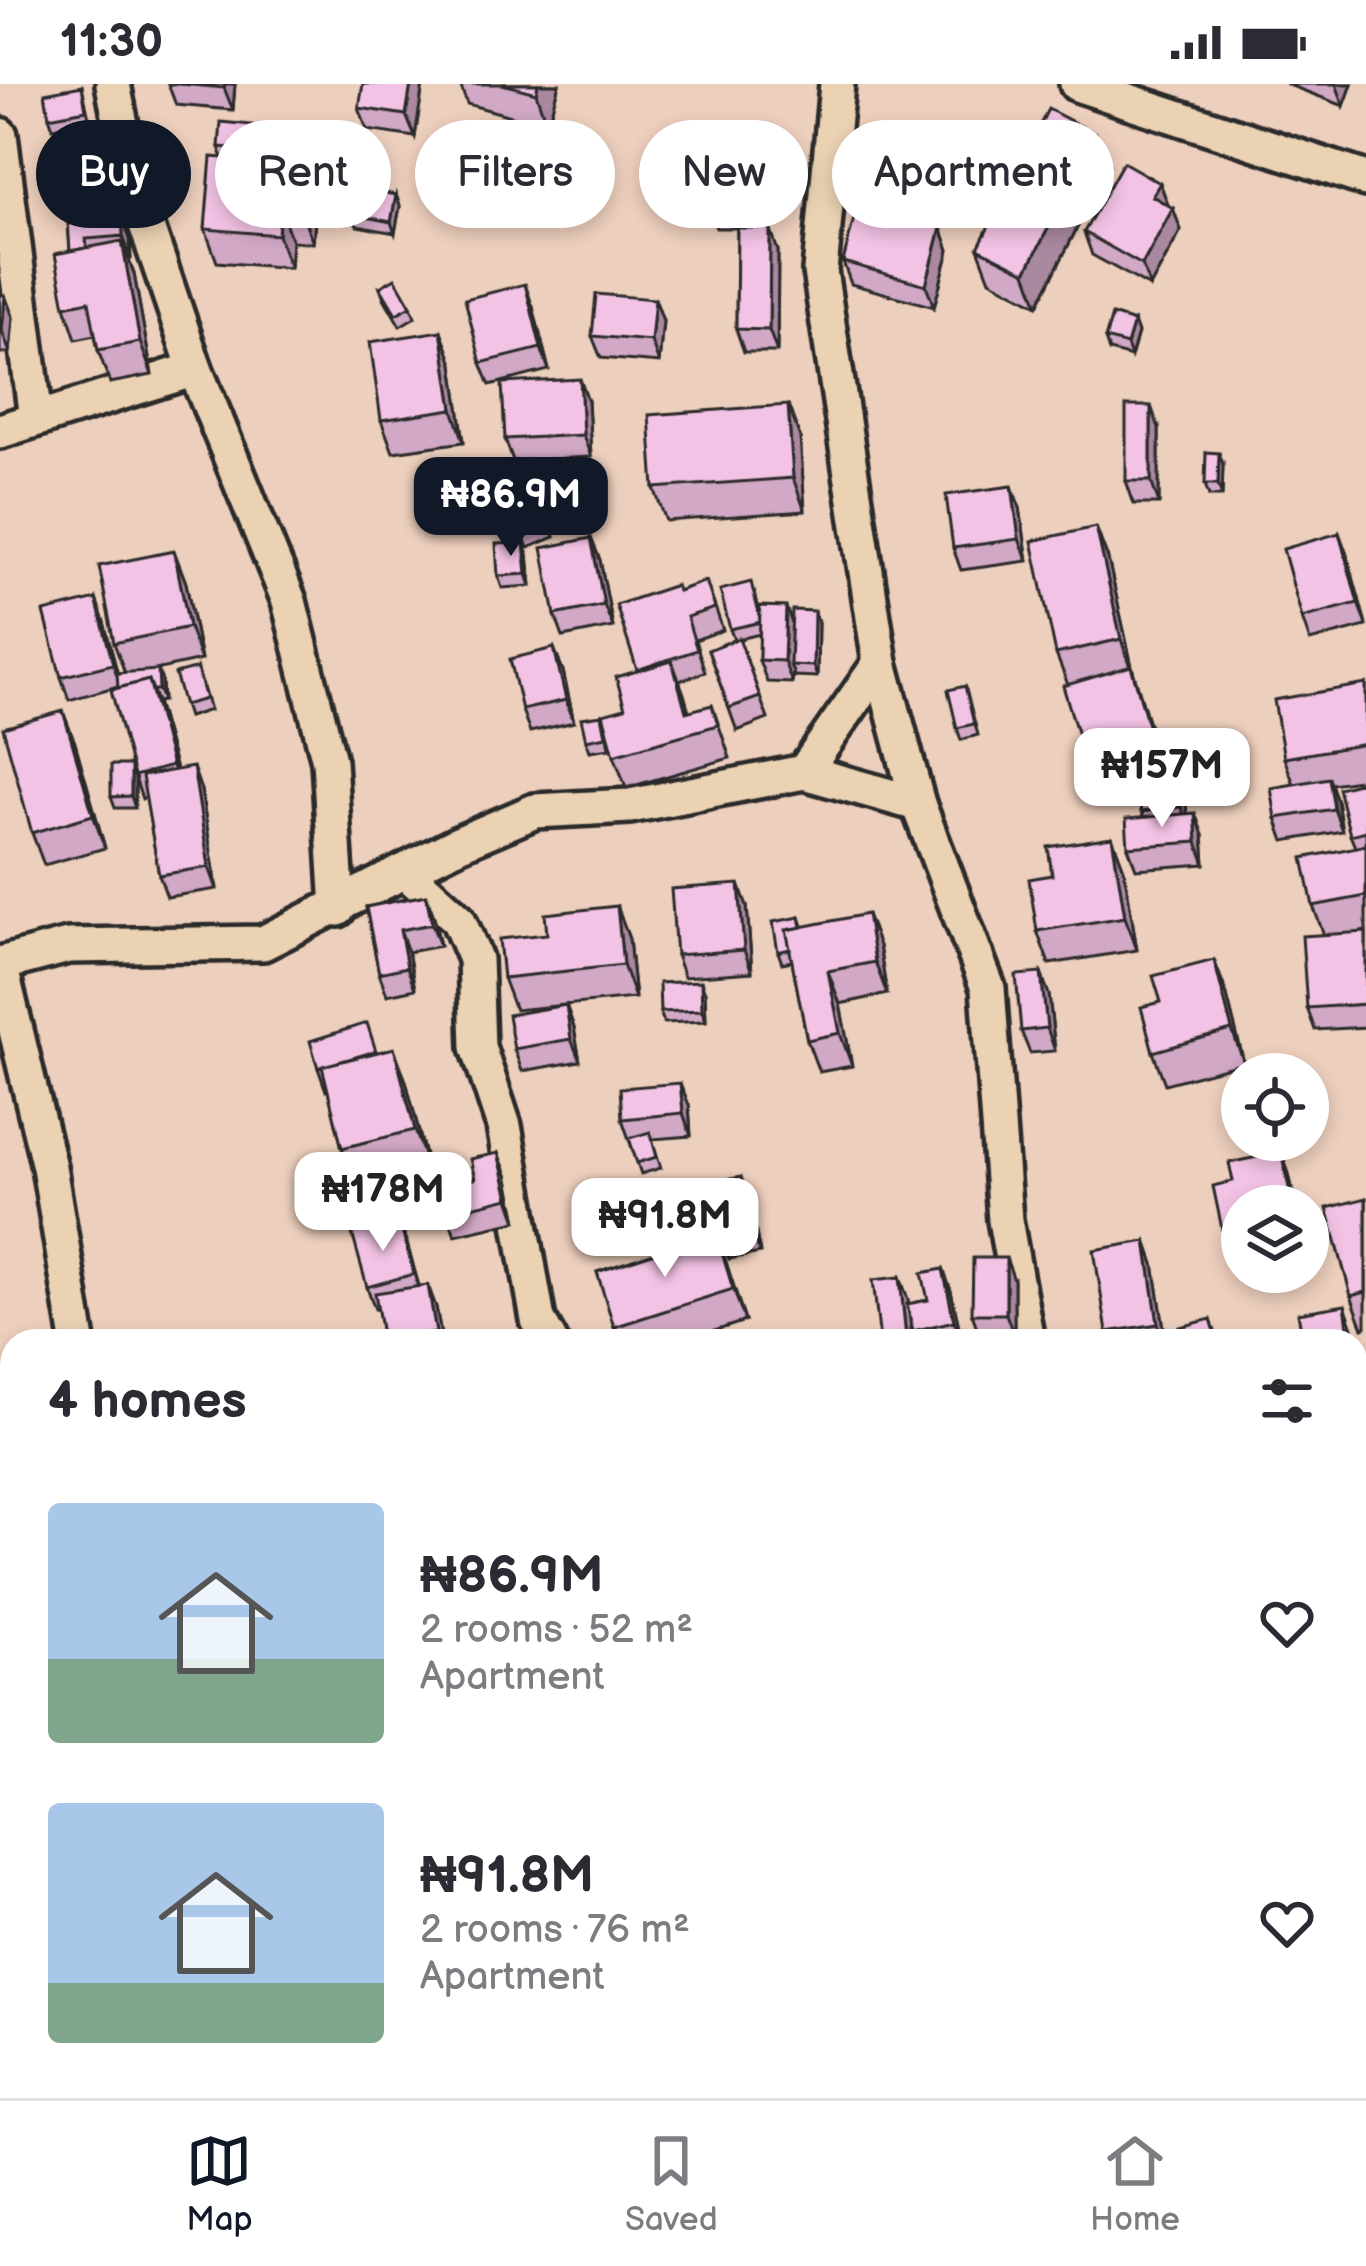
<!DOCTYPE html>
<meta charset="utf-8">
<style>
:root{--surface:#fff;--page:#f2f2f3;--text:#2b2b33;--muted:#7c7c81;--line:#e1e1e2;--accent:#111827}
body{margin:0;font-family:"Balsamiq Sans",sans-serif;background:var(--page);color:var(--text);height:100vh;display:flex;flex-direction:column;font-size:45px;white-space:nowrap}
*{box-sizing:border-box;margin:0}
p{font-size:39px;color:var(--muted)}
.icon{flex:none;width:66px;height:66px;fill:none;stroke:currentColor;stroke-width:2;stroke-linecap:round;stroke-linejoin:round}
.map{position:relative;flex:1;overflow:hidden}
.drawer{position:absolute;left:0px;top:1245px;width:1368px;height:771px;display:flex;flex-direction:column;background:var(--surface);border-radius:36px 36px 0 0;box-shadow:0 6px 18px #0003}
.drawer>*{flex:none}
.hud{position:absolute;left:36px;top:36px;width:1296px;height:108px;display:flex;gap:24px}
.tools{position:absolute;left:1221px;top:969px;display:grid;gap:24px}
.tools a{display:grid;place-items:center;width:108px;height:108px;border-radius:50%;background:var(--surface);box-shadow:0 6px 18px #0003;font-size:60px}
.price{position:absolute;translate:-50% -102px;padding:0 27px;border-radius:24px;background:#fff;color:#222;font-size:39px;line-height:78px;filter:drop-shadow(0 3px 6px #0008)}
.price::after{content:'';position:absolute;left:50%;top:72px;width:36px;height:27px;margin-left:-18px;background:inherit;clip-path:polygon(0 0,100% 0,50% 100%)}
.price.active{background:var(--accent);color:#fff}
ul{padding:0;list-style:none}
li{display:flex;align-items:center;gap:36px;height:300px;padding:0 48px}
li span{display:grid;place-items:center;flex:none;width:336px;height:240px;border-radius:12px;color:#555}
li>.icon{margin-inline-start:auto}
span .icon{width:144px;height:144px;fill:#fffc;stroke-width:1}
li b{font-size:51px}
h2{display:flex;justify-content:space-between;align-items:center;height:144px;padding:0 48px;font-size:51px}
.tag{padding:0 42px;border-radius:54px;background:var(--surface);box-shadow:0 6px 18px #0003;font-size:42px;line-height:108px}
.tag.active{background:var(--accent);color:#fff}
.status{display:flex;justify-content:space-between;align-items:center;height:84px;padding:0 60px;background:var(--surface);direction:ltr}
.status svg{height:33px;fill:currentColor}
.menu{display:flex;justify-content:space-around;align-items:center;height:168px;border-top:3px solid var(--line);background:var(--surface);font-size:33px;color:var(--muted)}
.menu a{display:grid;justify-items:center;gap:6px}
.menu .active{color:var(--accent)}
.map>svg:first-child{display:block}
</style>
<div class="status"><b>11:30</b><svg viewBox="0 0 49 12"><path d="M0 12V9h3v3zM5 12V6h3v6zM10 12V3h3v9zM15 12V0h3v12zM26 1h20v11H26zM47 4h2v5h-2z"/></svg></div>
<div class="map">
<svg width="1366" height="2014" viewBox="0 0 1366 2014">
<rect width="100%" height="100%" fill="#edcfbd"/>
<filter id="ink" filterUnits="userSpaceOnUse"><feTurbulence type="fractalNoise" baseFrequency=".00833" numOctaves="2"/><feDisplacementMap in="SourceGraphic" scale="24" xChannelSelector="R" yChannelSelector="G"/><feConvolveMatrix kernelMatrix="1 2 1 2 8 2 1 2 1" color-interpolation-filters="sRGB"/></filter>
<g filter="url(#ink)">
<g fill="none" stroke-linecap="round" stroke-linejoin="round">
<defs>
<g id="minor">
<polyline points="113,0 133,102 195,285 289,517 329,677 338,825"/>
<polyline points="837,0 820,187 880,579 918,720 988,904 1005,1136 1027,1257"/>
<polyline points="1077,0 1366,95"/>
<polyline points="0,51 36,335"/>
<polyline points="0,347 195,285"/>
<polyline points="804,688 880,579"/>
<polyline points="407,789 458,835 475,875 478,963 504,1042 538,1236 550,1257"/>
<polyline points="0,880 68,862 263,859 458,760 535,727 630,722 804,688 918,720"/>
<polyline points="0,880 49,1083 78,1257"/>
<polyline points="1356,1334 1366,1331"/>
<polyline points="0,1484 12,1482"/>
<polyline points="1356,1820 1366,1820"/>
<polyline points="248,2004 250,2014"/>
<polyline points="695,2004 698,2014"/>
<polyline points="1248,2004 1251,2014"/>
</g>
</defs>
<use href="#minor" stroke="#2b2b2b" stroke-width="42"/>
<use href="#minor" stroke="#ebd2b3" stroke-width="33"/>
</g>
<g fill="#d1a8c5" stroke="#2b2b2b" stroke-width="3">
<polygon points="168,0 235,0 233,26 176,21"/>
<polygon points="423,0 415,53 367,46 359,24"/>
<polygon points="460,0 559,0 547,42 467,20"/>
<polygon points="1286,0 1352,0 1344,22"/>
<polygon points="82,2 90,38 53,44 49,33"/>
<polygon points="256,52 254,76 317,113 313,159 292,157 290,184 217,178 205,145 223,74 219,63"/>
<polygon points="1108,83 1038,221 990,196 978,164"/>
<polygon points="747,87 745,144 778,167 777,268 744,268 736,245 737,144 716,144 708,122"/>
<polygon points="1160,99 1168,121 1181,146 1150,203 1092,171 1084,148"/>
<polygon points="396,111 400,122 395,149 357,142 352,130"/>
<polygon points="68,137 130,155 131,175 128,175 134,190 152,291 110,299 98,266 95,251 76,255 65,222 70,167"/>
<polygon points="941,144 949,166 934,223 851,200 843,178"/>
<polygon points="380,203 411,222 415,233 400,242 384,214"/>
<polygon points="0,211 13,233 10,269 0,269"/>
<polygon points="655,215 663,237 659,279 601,274 592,252"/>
<polygon points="533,223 549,286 490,301 481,279"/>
<polygon points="1134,238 1138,249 1131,273 1109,267 1105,255"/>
<polygon points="441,247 453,280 464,358 393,368 381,336"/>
<polygon points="588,317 591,373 513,377 505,355"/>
<polygon points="788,321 800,353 805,427 666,437 654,404"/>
<polygon points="1159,344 1159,420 1134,420 1126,397"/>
<polygon points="1223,380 1222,412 1209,412 1205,400"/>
<polygon points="538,407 555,453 528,464 510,418"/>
<polygon points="1020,424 1028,477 961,486 953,464"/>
<polygon points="1339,449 1347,471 1366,542 1310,557 1302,534"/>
<polygon points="591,454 600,476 613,543 563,553 555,531"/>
<polygon points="524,459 528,470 531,502 502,504 498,492"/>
<polygon points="174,467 186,499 201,576 150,587 162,597 163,617 157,618 176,686 201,706 217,805 167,813 159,791 146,713 142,715 135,694 135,724 115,724 111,713 131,681 118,602 69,616 61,593 96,515 104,538 117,589 125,589 114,559"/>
<polygon points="1108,475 1133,587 1157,667 1174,665 1182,688 1187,730 1203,751 1205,780 1136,785 1128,763 1143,733 1135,680 1092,693 1084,671 1068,601 1056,570"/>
<polygon points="706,497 723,546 695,556 705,588 679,597 689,628 712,621 730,674 626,704 614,671 625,624 678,507"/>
<polygon points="755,509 760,530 792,538 818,538 817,593 794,592 793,588 792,599 767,598 759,576 760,550 739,555 768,635 737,647 708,566 734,556 730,545"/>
<polygon points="554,564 563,587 574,638 530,648 522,626"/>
<polygon points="197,584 210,626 188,633 184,621"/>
<polygon points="1366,600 1366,695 1331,700 1337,717 1342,747 1284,757 1276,734 1294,700 1284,674"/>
<polygon points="965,602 978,651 961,656 957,644"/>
<polygon points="602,631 610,664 590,667 586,656"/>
<polygon points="75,659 105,764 44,781 32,749"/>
<polygon points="1366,697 1366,847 1356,849 1366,848 1366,943 1315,946 1307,924 1324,851 1313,822 1355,763 1350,751"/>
<polygon points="1112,753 1124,785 1137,866 1049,880 1037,847 1052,791"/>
<polygon points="426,811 434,833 440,862 408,868 415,905 387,911 379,889 366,823"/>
<polygon points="617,822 629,855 635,914 515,926 503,894 547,850"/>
<polygon points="747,822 752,888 684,893 676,871"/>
<polygon points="800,833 803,842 879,862 887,910 840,920 852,982 819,988 807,956 792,877 782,879 778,868"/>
<polygon points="1214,876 1226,908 1244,979 1165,1000 1153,968 1161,918"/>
<polygon points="1041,889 1049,911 1055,967 1030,969 1021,947"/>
<polygon points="705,909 706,937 664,939 660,928"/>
<polygon points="566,921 574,944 580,977 522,987 514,965"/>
<polygon points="377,968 406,997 427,1079 354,1097 342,1064 328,1006 326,1007 318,984"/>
<polygon points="689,1021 691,1052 652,1055 661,1084 641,1090 622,1035"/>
<polygon points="1281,1068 1289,1090 1296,1122 1242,1122 1242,1165 1230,1167 1222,1145"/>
<polygon points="498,1069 507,1091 517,1137 455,1151 447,1129"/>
<polygon points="1366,1114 1366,1243 1363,1244 1351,1212"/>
<polygon points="749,1115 760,1169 729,1175 722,1156 722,1166 745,1237 684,1257 620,1257 597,1188 682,1160 680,1153"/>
<polygon points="399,1136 419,1202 436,1223 442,1257 383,1257 378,1225 375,1225 367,1203"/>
<polygon points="1146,1157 1154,1180 1166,1257 1110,1257 1107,1248"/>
<polygon points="943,1185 951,1207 962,1257 916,1257 910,1237 912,1257 880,1257 900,1193 909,1220 928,1216"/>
<polygon points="1014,1196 1014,1252 980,1252 972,1230"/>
<polygon points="1356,1571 1366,1607 1366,1663 1356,1664"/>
<polygon points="12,1628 12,1731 0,1696"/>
<polygon points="1366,1667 1366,1773 1356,1775 1356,1670"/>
<polygon points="924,2004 969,2004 969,2005 936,2014 927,2014"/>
</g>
<g fill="#aa88a0" stroke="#2b2b2b" stroke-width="3">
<polygon points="225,0 235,0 233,26 224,4"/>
<polygon points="411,0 423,0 415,53 406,31"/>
<polygon points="538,0 559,0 547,42 536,9"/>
<polygon points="1336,0 1352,0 1344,22"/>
<polygon points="252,41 256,52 254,77 250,66"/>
<polygon points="1096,50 1108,83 1038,221 1026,188"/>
<polygon points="738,64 747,87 745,144 737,122"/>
<polygon points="305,80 317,113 313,159 301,126"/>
<polygon points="1160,99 1168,121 1152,112"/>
<polygon points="396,111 400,122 395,149 391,138"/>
<polygon points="280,124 292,157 290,184 278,151"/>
<polygon points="1173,124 1181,146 1150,203 1142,181"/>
<polygon points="122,132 130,155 131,175 123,152"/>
<polygon points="770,144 778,167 777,268 769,246"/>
<polygon points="941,144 949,166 934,223 926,201"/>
<polygon points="122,157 134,190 152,291 140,258"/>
<polygon points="525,200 533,223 549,286 541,264"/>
<polygon points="5,211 13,233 10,269 2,247"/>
<polygon points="655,215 663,237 659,279 651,257"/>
<polygon points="1134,238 1138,249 1131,273 1127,261"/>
<polygon points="441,247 453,280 464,358 453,325"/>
<polygon points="580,295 588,317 591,373 583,351"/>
<polygon points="788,321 800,353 805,427 793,394"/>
<polygon points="1151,322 1159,344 1159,420 1151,397"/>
<polygon points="1219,369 1223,380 1222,412 1218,400"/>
<polygon points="1012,402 1020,424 1028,477 1019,455"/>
<polygon points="1096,443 1108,475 1133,587 1159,673 1121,555"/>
<polygon points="1339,449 1347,471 1366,540 1358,519"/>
<polygon points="591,454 600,476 613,543 604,521"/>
<polygon points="524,459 528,470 531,502 527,490"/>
<polygon points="174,467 186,499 201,576 189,543"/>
<polygon points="96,515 104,538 121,602 113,580"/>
<polygon points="786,523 794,545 790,581 793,588 792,599 784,577"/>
<polygon points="814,527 818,538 817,593 813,582"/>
<polygon points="554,564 563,587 574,638 566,616"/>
<polygon points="672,577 684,610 695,648 686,628"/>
<polygon points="158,586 162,597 163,617 159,606"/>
<polygon points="149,596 157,618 181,704 172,682"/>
<polygon points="63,627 75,659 105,764 93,731"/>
<polygon points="1174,665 1182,688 1189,746 1181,723"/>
<polygon points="131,681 135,693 135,724 131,712"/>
<polygon points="193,683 201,706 217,805 209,783"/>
<polygon points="1329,694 1337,717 1342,747 1334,725"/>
<polygon points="1195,729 1203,751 1205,780 1197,758"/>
<polygon points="1112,753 1124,785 1137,866 1125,833"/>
<polygon points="739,800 747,822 752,888 744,866"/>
<polygon points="426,811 434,833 440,862 432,840"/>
<polygon points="617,822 629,855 635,914 623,881"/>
<polygon points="867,830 879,862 887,910 875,878"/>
<polygon points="400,846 408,868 415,905 407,883"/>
<polygon points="1214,876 1226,908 1244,979 1232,946"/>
<polygon points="828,887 840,920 852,982 840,949"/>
<polygon points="1041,889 1049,911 1055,967 1047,944"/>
<polygon points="701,897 705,909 706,937 702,926"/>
<polygon points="566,921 574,944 580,977 571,955"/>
<polygon points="394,964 406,997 427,1079 415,1046"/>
<polygon points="680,999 689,1021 691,1052 683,1029"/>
<polygon points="1281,1068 1289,1090 1296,1122 1293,1122"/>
<polygon points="498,1069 507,1091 517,1137 509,1114"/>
<polygon points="741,1093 749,1115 760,1169 752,1146"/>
<polygon points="713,1119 722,1141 722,1166 745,1237 714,1151"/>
<polygon points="399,1136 407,1159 422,1213 414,1190"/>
<polygon points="1146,1157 1154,1180 1166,1257 1158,1240"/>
<polygon points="1006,1174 1014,1196 1014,1252 1006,1230"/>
<polygon points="943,1185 951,1207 962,1257 954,1237"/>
<polygon points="900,1193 908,1215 912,1257 907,1257 906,1254"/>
<polygon points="428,1201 436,1223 442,1257 439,1257 436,1249"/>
<polygon points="1345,1221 1353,1244 1355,1257 1350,1257"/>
<polygon points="1356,1263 1361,1295 1356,1281"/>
</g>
<g fill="#f3c3e5" stroke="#2b2b2b" stroke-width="3">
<polygon points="179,0 225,0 224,4"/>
<polygon points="363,0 411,0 406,31 359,24"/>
<polygon points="502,0 538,0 536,9"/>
<polygon points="82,2 86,26 49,33 45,9"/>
<polygon points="1048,25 1096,50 1026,188 978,164"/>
<polygon points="221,38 252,41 250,66 219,63"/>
<polygon points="709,64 738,64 737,122 708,122"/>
<polygon points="211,73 305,80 301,126 280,124 278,151 205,145"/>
<polygon points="1123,78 1160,99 1152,112 1173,124 1142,181 1084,148"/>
<polygon points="358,104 396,111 391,138 352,130"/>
<polygon points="857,122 941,144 926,201 843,178"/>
<polygon points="122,132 123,152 86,155 87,164 70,167 68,137"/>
<polygon points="737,144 770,144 769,246 736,245"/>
<polygon points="122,157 140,258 98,266 89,217 65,222 55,170"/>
<polygon points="395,194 411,222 396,230 380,203"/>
<polygon points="525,200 541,264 481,279 465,215"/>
<polygon points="596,210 655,215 651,257 592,252"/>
<polygon points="0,211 5,211 2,247 0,247"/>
<polygon points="1112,231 1134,238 1127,261 1105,255"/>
<polygon points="441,247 453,325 381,336 370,258"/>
<polygon points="580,295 583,351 505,355 502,299"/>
<polygon points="788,321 793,394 654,404 649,331"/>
<rect x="1126" y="322" width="25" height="75"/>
<polygon points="1206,368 1219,369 1218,400 1205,400"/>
<polygon points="1012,402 1019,455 953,464 946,411"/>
<polygon points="538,407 551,442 523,453 510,418"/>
<polygon points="1096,443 1121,555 1056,570 1032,457"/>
<polygon points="1339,449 1358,519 1302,534 1283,465"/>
<polygon points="591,454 604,521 555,531 542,464"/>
<polygon points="524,459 527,490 498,492 496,460"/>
<polygon points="174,467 189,543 114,559 99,482"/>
<polygon points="706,497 715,524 687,533 697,566 637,586 616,521 676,501 678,507"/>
<polygon points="751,498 761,538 730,545 720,506"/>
<polygon points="96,515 113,580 61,593 44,528"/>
<polygon points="760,522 786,523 784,577 759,576"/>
<polygon points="792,526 814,527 813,582 790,581"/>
<polygon points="739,554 760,613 729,624 708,566"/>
<polygon points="554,564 566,616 522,626 510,575"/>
<polygon points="672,577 686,628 712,621 718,641 614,671 603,630 625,624 616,593"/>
<polygon points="1131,582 1151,651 1084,671 1063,602"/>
<polygon points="197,584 206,615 184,621 175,590"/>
<polygon points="158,586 159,606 153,606 149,596 118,604 117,589"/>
<polygon points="149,596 172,682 134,692 111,606"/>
<polygon points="1366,600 1366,660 1284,674 1274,616"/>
<polygon points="965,602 974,640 957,644 948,606"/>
<polygon points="63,627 93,731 32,749 3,644"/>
<polygon points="602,631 606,652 586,656 581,634"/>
<polygon points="1174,665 1181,723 1141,728 1134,670"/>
<polygon points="111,681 131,681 131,712 111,713"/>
<polygon points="193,683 209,783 159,791 142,692"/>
<polygon points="1329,694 1334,725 1276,734 1271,704"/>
<polygon points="1366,697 1366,747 1350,751 1338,704"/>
<polygon points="1195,729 1197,758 1128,763 1126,735"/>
<polygon points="1112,753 1125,833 1037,847 1029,795 1052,791 1048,763"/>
<polygon points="1366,761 1366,812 1313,822 1303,774"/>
<polygon points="739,800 744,866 676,871 671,805"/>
<polygon points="426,811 432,840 400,846 407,883 379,889 366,823"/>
<polygon points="617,822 623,881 503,894 499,855 547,850 545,830"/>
<polygon points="867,830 875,878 828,887 840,949 807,956 786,846"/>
<polygon points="800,833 802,843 786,846 790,865 778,868 773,838"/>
<polygon points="1366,848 1366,920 1307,924 1302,852"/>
<polygon points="1214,876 1232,946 1153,968 1141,923 1161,918 1153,892"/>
<polygon points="1041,889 1047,944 1021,947 1016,891"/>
<polygon points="701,897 702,926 660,928 659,899"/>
<polygon points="566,921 571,955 514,965 508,931"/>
<polygon points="367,939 376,967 318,984 310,957"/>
<polygon points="394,964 415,1046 342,1064 322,982"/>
<polygon points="680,999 683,1029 622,1035 620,1004"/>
<polygon points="650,1048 657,1073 637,1079 629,1054"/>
<polygon points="1281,1068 1293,1122 1242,1122 1242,1141 1222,1145 1213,1102 1233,1097 1229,1079"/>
<polygon points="498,1069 509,1114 447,1129 441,1103 475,1095 470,1075"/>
<polygon points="741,1093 752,1146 721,1153 713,1119 714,1151 680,1153 677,1115 712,1112 709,1099"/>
<polygon points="1366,1114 1366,1208 1351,1212 1327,1124"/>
<polygon points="399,1136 414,1190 367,1203 352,1149"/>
<polygon points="716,1149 733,1205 614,1243 597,1188"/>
<polygon points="1146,1157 1158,1240 1107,1248 1094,1166"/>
<polygon points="973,1174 1006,1174 1006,1230 972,1230"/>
<polygon points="943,1185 954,1237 913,1247 907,1220 928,1216 922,1189"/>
<polygon points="900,1193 906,1254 880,1257 873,1196"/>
<polygon points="428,1201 436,1249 383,1257 375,1209"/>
<polygon points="1345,1221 1350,1257 1303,1257 1298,1229"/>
<polygon points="1211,1235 1218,1257 1184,1257 1180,1243"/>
<polygon points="12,1493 12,1521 5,1494"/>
<polygon points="1356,1574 1361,1600 1356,1600"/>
<polygon points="1356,1600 1364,1600 1366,1640 1356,1641"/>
<polygon points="12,1628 12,1698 1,1701 0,1631"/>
<polygon points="1366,1667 1366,1737 1356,1740 1356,1670"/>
<polygon points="290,2004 354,2004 356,2014 292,2014"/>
<polygon points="395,2004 455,2004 457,2014 397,2014"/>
<polygon points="474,2004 512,2004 514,2014 472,2014 470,2005"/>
<polygon points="743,2004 748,2004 752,2014 718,2014"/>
<polygon points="802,2004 810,2004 812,2014 757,2014"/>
</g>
</g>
</svg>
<div class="tools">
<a><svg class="icon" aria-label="locate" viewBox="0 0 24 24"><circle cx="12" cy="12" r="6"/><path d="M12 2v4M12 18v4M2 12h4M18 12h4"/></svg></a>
<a><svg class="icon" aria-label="layers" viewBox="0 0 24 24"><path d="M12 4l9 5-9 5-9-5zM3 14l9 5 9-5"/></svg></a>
</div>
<b class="price active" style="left:511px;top:475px">₦86.9M</b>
<b class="price" style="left:1162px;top:746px">₦157M</b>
<b class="price" style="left:383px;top:1170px">₦178M</b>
<b class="price" style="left:665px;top:1196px">₦91.8M</b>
<div class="hud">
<a class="tag active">Buy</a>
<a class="tag">Rent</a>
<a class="tag">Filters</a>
<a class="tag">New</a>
<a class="tag">Apartment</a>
</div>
<section class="drawer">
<h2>4 homes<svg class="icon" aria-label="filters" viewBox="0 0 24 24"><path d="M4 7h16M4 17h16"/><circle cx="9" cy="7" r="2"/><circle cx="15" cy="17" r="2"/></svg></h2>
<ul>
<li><span style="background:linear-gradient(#a9c7e8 65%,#7fa58c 0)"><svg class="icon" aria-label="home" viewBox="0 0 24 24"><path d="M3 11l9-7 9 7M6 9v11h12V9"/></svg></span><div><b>₦86.9M</b><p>2 rooms · 52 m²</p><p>Apartment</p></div><svg class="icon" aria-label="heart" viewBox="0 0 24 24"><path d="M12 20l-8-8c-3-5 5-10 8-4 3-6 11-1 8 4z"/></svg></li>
<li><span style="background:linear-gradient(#a9c7e8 75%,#7fa58c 0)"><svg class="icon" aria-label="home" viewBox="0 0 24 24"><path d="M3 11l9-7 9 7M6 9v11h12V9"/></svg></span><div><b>₦91.8M</b><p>2 rooms · 76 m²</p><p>Apartment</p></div><svg class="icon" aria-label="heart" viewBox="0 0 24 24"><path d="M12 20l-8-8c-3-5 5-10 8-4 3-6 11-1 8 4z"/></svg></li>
</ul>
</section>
</div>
<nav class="menu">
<a class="active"><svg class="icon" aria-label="map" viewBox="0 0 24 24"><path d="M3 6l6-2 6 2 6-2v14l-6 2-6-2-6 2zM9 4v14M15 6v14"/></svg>Map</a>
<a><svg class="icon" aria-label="saved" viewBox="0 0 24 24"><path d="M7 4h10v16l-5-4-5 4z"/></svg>Saved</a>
<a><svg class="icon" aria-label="home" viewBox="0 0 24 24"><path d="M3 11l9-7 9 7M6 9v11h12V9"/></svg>Home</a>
</nav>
